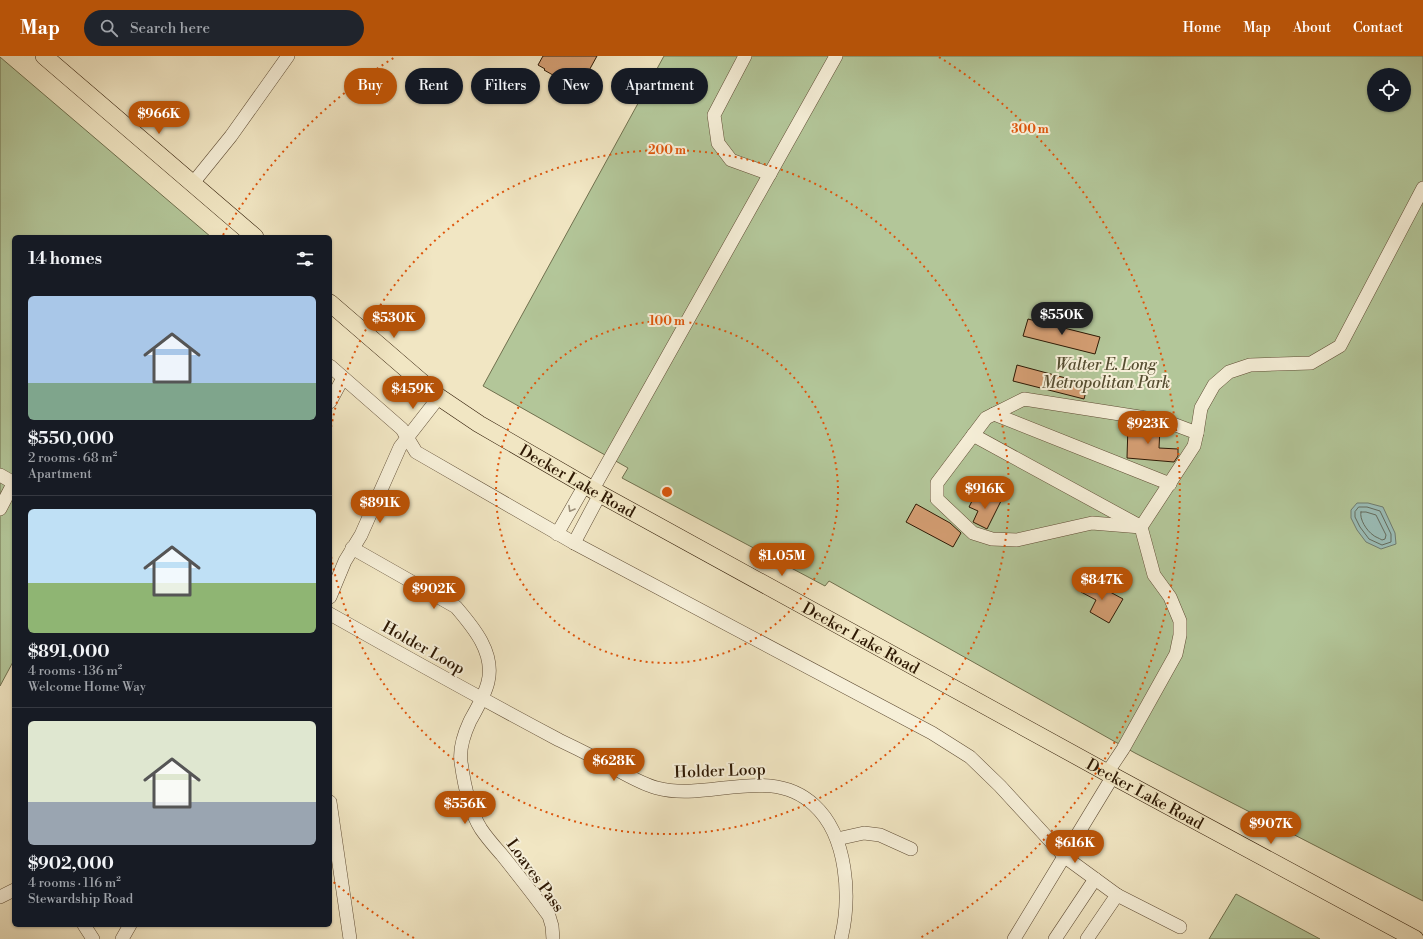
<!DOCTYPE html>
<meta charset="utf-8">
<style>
:root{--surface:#171b24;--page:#20242c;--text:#f1f3f6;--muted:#9ea1a6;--line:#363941;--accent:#b45309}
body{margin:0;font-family:"Libre Bodoni",serif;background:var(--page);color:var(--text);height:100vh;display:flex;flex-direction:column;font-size:15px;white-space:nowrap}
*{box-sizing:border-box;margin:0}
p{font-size:13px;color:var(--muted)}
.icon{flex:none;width:22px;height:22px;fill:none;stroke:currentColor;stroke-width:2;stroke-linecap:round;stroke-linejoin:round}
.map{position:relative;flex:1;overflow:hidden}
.side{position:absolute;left:12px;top:179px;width:320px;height:692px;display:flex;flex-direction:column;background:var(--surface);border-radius:6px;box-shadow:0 1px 3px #0004}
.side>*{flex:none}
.top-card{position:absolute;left:344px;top:12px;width:380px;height:36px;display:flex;gap:8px}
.buttons{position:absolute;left:1367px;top:12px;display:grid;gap:8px}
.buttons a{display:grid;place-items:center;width:44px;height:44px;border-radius:50%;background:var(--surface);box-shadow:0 1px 3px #0004;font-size:20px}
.price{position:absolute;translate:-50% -34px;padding:0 9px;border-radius:14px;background:var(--accent);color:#fff;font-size:13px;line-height:26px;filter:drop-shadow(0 1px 2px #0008)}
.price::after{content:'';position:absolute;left:50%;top:24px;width:12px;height:9px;margin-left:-6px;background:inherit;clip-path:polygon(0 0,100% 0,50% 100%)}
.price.current{background:#222;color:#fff}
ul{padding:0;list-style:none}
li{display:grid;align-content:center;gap:8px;height:212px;padding:0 16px}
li+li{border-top:1px solid var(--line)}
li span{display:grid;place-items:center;height:124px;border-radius:6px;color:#555}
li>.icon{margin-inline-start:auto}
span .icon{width:72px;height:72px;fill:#fffc;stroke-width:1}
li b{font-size:17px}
h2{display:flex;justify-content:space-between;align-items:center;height:48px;padding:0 16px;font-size:17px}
.tag{padding:0 14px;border-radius:18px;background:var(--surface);box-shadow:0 1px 3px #0004;font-size:14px;line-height:36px}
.tag.current{background:var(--accent);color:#fff}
header{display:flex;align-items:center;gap:24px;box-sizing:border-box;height:56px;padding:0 20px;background:var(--accent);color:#fff}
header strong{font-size:19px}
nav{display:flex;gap:22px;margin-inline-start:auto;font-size:14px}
.search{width:280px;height:36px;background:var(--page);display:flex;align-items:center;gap:10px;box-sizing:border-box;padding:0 14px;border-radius:22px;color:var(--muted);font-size:15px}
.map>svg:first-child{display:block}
</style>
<header>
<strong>Map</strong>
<div class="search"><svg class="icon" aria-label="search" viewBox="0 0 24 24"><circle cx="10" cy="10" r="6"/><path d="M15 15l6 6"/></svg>Search here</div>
<nav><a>Home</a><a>Map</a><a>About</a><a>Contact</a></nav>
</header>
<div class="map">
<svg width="1423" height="883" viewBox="0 0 1423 883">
<rect width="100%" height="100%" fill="#f1e6c3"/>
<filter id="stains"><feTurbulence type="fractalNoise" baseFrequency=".005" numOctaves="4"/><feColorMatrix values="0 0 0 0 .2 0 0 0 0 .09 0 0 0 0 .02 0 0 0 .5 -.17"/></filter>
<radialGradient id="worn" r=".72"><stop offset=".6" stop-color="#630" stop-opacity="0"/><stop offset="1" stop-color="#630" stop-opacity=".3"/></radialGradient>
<g fill="#b3c699" stroke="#70704e" fill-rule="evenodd">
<path d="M 664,0 L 1423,0 L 1423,845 L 1135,697 L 829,525 L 825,530 L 622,422 L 628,412 L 483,330 ZM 1374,19 L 1404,19 L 1404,49 L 1374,49 Z"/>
<polygon points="0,1 211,181 14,181 14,604 0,630"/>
<polygon points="1236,838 1320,883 1209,883"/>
</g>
<polygon fill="#9bbeb8" stroke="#6f7c70" points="1357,447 1368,447 1383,451 1395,477 1396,488 1381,493 1366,486 1357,474 1351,462 1351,454"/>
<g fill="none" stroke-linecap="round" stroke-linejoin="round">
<g stroke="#646c5e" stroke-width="1">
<polygon points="1359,451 1367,451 1380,455 1391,478 1391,486 1382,489 1369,483 1360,471 1355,461 1355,456"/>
<path d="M 1361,456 L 1366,456 L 1376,459 L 1386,479 L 1385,483 L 1382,484 C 1379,482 1375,481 1373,479 C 1367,475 1359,463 1361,456 Z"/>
</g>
</g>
<g fill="#d39d72" stroke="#2e1904">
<polygon points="543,0 597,0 586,20 575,13 567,27 544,14 545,13 538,9"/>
<polygon points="1028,263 1100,281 1095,298 1023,280"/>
<polygon points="1017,309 1088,328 1084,343 1013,325"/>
<polygon points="1128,369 1160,372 1159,392 1178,393 1178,400 1174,406 1127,402"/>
<polygon points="987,438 1001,445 987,473 973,466 978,455 969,451 974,441 984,445"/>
<polygon points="916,448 950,467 961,477 953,491 906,466"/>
<polygon points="1088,524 1123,543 1109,567 1090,556 1096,544 1081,536"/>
</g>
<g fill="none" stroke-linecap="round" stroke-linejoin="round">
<defs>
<g id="minor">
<polyline points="745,0 714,59 718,87 731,104 770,118"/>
<polyline points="193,127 231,80 288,0"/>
<polyline points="330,310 402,373 416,396 574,487 932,677 970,701 1000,730 1065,801 1117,839 1087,883"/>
<polyline points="330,346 343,322"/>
<polyline points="994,358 1170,428"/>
<polyline points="1197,377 1201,352 1214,329 1229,316 1250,309 1311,307 1340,290 1423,132"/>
<polyline points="973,379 1136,468"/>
<polyline points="0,419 14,427"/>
<polyline points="593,433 836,0"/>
<polyline points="0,453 14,426"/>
<polyline points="557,478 585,429"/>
<polyline points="574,487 600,438"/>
<path d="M 352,492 L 456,551 C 474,572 495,597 488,626 C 485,639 476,654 470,665 C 464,678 459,692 461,706 C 464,728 469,754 481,773 C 487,782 495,791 502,799 C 518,819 534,839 549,860 L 552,870 L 553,883"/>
<polyline points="330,541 345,505 361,479 400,391 439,341"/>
<path d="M 330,558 C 406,601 482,643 559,684 C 578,693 596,702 614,712 C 627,719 642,728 657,732 C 708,746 770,708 814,749 C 848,780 851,842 841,883"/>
<polyline points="1107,717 1123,693 1176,598 1180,579 1180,565 1170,541 1154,519 1141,471 1194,390 1197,377 1165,365 1024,343 986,362 937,427 937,443 973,477 992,483 1017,484 1092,467 1141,471"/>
<polyline points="330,746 350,883"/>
<polyline points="837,783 864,777 880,779 911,793"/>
<polyline points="1117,839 1180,871"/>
<polyline points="0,841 14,834"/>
<polyline points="84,869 93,883"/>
<polyline points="122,883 130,869"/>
<polyline points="1014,883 1113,720"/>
<polyline points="1055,883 1095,823"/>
</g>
<g id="major">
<polyline points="44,0 255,181"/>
<path id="s1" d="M 330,247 L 439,341 L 479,368 L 600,438 L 1113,720 L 1415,883"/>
</g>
</defs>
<use href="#minor" stroke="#5f4c34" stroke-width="14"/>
<use href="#major" stroke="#2e1904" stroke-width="18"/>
<use href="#minor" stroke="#f6efd8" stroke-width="13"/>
<use href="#major" stroke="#f1e6c3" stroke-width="17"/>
</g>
<defs><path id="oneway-chevron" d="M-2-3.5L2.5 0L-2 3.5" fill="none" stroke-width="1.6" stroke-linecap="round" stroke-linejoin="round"/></defs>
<use stroke="#9c8f79" href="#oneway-chevron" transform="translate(571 453) rotate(120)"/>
<g fill="none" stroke="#df560c" stroke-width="2" stroke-dasharray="2 4">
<circle cx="667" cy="436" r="171"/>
<path d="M330 377A342 342 0 1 1 330 495"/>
<path d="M414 882A513 513 0 0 1 330 823M223 179A513 513 0 0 1 395 1M939 1A513 513 0 0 1 920 882"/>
</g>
<g text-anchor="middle" stroke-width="4" stroke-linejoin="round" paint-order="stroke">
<g font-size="16" font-style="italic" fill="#564d31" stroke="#f6efd8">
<text x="1106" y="314">Walter E. Long<tspan x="1106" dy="18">Metropolitan Park</tspan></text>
</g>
<g font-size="16" fill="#2e1904" stroke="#f6efd8">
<text dy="6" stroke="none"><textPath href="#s1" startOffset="306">Decker Lake Road</textPath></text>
<text dy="6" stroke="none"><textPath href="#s1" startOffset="630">Decker Lake Road</textPath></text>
<text transform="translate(424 591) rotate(29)" y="6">Holder Loop</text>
<text transform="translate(720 714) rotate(-2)" y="6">Holder Loop</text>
<text dy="6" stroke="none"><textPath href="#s1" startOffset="954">Decker Lake Road</textPath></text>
<text transform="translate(536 819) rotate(54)" y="6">Loaves Pass</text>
</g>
</g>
<circle cx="667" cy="436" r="6" fill="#df560c" stroke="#f6efd8" stroke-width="2"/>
<g font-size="12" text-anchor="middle" font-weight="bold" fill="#df560c" stroke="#f6efd8" stroke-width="4" stroke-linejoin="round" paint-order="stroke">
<text x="1030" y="77">300 m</text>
<text x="667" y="98">200 m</text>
<text x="667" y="269">100 m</text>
</g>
<rect width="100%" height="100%" filter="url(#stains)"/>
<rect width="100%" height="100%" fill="url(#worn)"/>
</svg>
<div class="buttons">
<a><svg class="icon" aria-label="locate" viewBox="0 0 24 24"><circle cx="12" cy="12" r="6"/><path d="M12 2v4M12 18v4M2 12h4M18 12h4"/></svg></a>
</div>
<b class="price" style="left:159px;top:79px">$966K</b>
<b class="price current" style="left:1062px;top:280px">$550K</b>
<b class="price" style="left:394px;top:283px">$530K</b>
<b class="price" style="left:413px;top:354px">$459K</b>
<b class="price" style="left:1148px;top:389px">$923K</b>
<b class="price" style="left:985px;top:454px">$916K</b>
<b class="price" style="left:380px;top:468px">$891K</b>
<b class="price" style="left:782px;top:521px">$1.05M</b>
<b class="price" style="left:1102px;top:545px">$847K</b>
<b class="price" style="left:434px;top:554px">$902K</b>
<b class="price" style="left:614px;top:726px">$628K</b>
<b class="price" style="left:465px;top:769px">$556K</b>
<b class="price" style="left:1271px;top:789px">$907K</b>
<b class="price" style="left:1075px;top:808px">$616K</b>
<div class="top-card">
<a class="tag current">Buy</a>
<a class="tag">Rent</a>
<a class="tag">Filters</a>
<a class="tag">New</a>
<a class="tag">Apartment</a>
</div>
<section class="side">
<h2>14 homes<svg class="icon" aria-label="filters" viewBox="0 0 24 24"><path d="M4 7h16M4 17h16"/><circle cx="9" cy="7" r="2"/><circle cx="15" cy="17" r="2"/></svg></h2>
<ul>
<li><span style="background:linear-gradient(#a9c7e8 70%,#7fa58c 0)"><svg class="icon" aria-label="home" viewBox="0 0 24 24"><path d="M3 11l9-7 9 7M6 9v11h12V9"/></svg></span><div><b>$550,000</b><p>2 rooms · 68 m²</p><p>Apartment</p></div></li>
<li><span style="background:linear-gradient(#bfe0f5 60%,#8fb573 0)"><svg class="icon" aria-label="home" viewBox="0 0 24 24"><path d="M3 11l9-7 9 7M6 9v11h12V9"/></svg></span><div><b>$891,000</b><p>4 rooms · 136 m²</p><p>Welcome Home Way</p></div></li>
<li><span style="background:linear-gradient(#dfe7d0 65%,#9aa5b1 0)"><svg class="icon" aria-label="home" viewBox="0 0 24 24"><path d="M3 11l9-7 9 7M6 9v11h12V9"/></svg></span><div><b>$902,000</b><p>4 rooms · 116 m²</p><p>Stewardship Road</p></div></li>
</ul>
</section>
</div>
